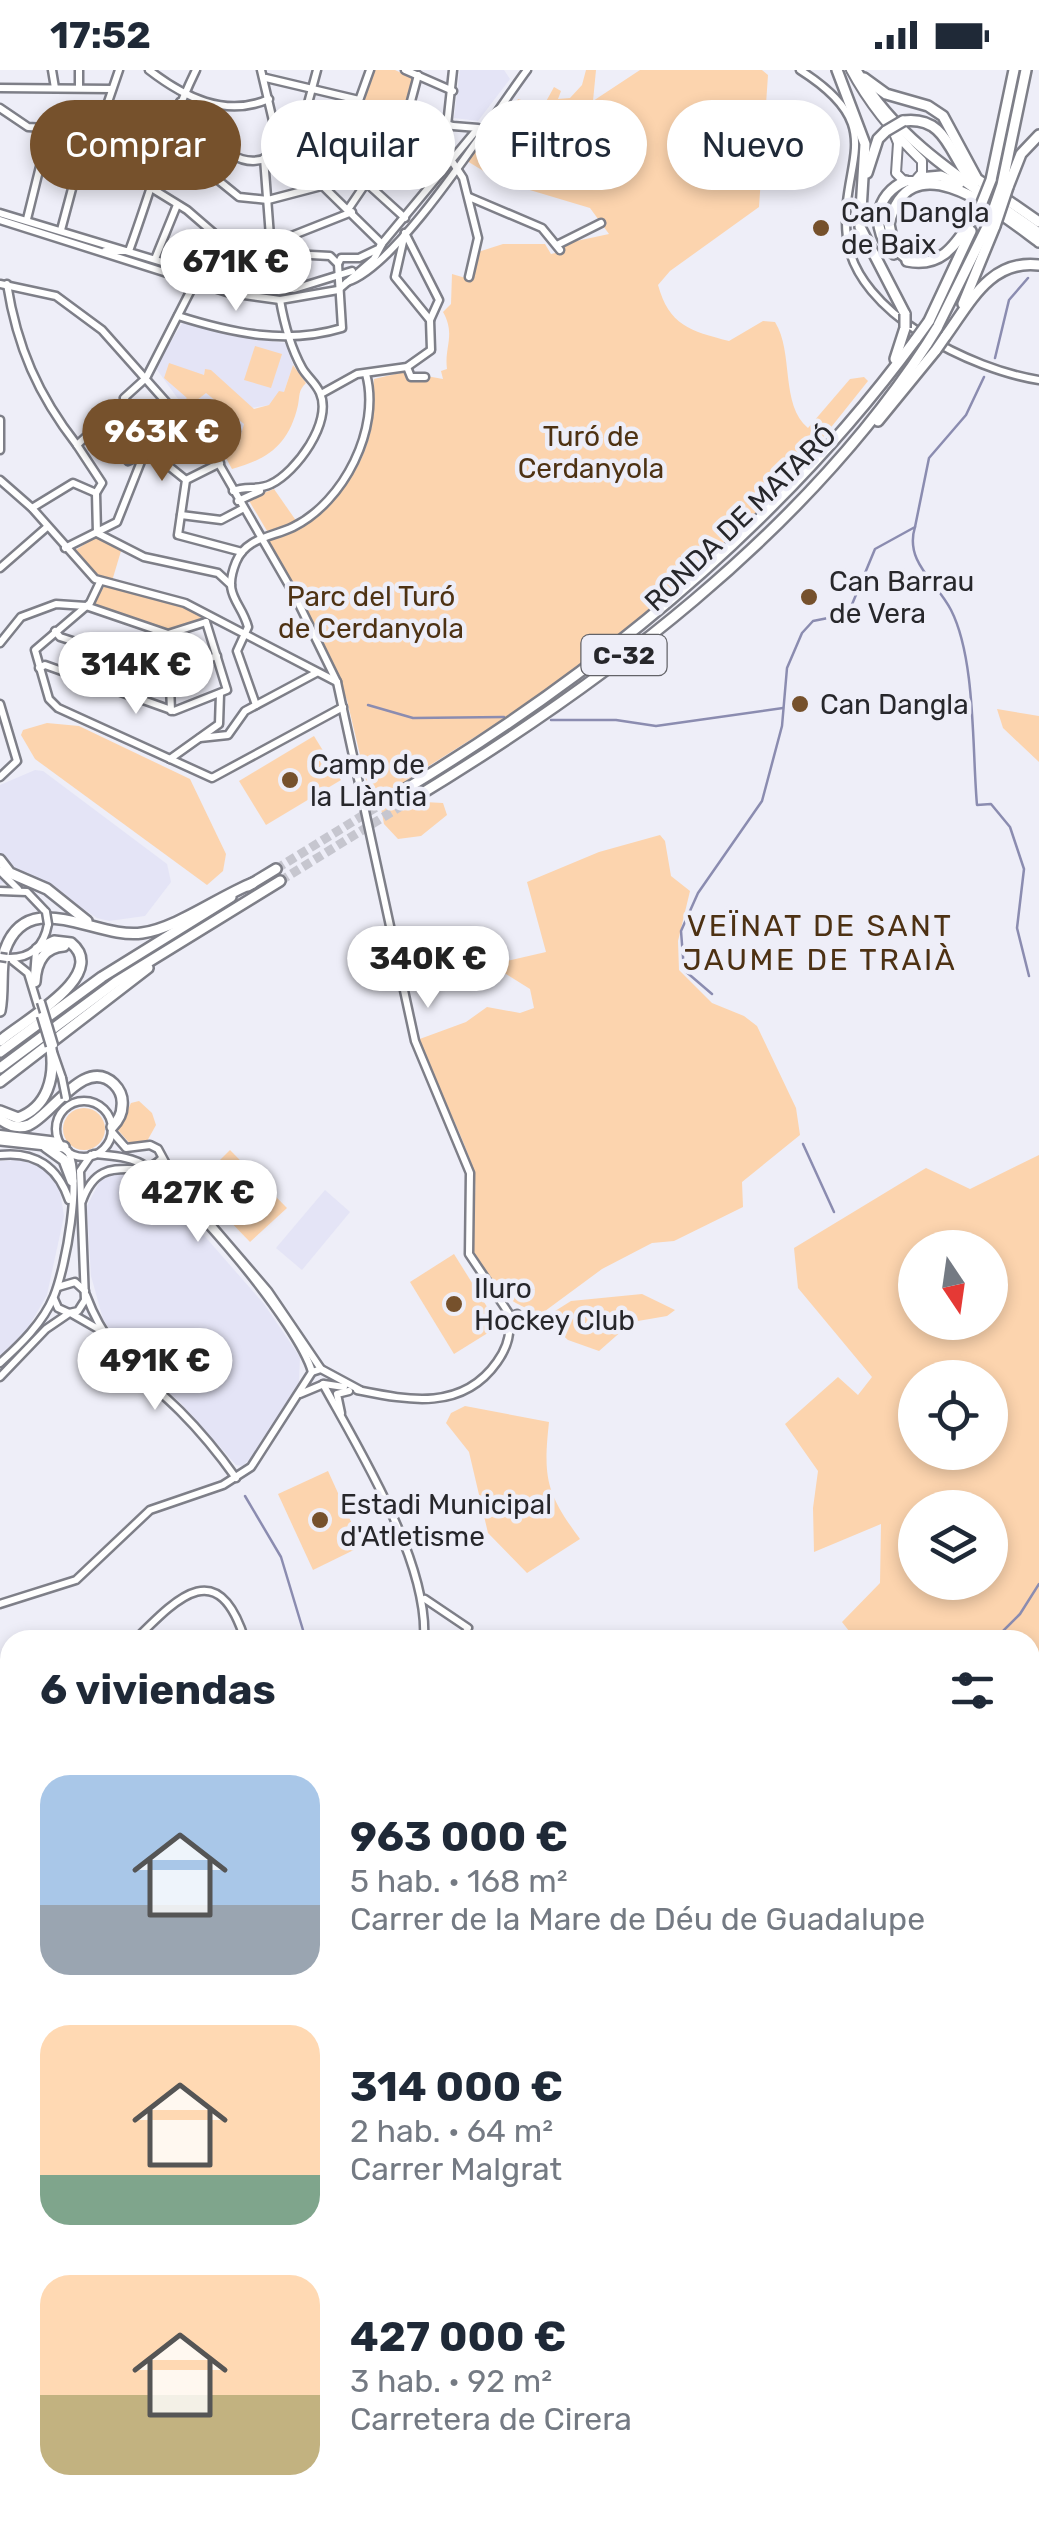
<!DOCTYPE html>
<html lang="es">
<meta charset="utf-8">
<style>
:root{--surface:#fff;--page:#f6f6f7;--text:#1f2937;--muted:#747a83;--accent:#76512c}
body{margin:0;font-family:Rubik,sans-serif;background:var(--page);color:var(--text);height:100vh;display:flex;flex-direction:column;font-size:38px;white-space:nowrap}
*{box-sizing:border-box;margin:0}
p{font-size:32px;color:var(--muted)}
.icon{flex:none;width:55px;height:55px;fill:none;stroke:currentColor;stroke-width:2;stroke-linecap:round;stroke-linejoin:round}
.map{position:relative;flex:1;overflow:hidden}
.sheet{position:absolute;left:0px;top:1560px;width:1040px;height:892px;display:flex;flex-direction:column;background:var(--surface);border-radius:30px 30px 0 0;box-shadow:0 5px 15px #0003}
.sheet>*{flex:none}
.top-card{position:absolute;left:30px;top:30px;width:980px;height:90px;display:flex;gap:20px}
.needle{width:65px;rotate:167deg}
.fabs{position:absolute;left:898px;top:1160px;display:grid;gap:20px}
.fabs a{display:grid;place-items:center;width:110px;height:110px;border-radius:50%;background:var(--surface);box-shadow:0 5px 15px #0003;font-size:50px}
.price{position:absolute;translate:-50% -85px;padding:0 22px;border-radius:35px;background:#fff;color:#222;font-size:32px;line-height:65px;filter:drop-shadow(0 2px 5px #0008)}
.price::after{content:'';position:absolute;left:50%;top:60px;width:30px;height:22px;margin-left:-15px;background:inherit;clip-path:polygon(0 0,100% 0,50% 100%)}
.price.current{background:var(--accent);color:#fff}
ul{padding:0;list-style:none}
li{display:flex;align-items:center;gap:30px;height:250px;padding:0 40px}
li span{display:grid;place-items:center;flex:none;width:280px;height:200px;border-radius:30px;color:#555}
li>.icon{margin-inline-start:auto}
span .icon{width:120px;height:120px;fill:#fffc;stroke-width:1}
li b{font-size:42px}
h2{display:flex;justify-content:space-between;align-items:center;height:120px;padding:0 40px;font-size:42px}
.pill{padding:0 35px;border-radius:45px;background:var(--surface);box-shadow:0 5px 15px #0003;font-size:35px;line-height:90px}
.pill.current{background:var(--accent);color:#fff}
.status{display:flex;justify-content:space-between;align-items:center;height:70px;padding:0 50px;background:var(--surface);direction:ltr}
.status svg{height:28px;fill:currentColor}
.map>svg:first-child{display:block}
</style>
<div class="status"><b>17:52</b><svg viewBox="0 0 49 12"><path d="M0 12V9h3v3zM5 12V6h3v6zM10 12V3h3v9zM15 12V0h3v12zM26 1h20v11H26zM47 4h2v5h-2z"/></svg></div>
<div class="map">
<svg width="1039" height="2452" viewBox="0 0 1039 2452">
<rect width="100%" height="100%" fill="#eeeef8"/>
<g fill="#e4e4f6">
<polygon points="460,0 504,0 510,9 478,51 454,48"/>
<polygon points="183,252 232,266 285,273 293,295 284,322 269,335 251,338 205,300 200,321 181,333 155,297"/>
<polygon points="206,323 244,354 240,372 226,388 186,339"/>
<polygon points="35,700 43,701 167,794 171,812 145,846 109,851 97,848 27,802 0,814 0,715"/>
<polygon points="19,1090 39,1096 53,1109 60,1121 64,1146 47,1225 28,1258 0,1288 0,1091"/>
<polygon points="120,1102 144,1105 166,1122 264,1234 300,1287 299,1312 262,1376 243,1396 236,1395 180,1332 131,1291 103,1249 91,1206 87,1136 100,1111"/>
<polygon points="325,1120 350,1142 302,1200 276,1178"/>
</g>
<g fill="#fcd4ae" fill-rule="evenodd">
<polygon points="373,0 395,0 414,9 394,73 352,59"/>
<path d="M 586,0 L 596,0 L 593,31 L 640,0 L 762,0 L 768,5 L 759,137 L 670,201 L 658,215 C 669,255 690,261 729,271 L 763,251 L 775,252 C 794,282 780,335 808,358 L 850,309 L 864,307 L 868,311 L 769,435 L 657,534 L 553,618 L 408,709 L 402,725 L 406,731 L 443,733 L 447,745 L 421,766 L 398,769 L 384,754 L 378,722 L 369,723 L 347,630 L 302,530 L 268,470 C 324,451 365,407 373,348 C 375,335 372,322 374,309 L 404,302 L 443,309 L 441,301 L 447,299 C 444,277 456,265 443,242 L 451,234 L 452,204 L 469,209 L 478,182 L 503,174 L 545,174 L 551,184 L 560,182 L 567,173 L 609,164 L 590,138 L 500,111 L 467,91 L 476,79 L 483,90 L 496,87 L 500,55 L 518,29 L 543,37 L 554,17 L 561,21 L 558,29 L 570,28 L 582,15 Z"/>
<polygon points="255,276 282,284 271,318 244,310"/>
<path d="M 169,293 L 204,305 L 205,299 L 211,300 L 254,339 L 269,335 L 279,321 L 284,322 L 293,295 L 306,313 C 298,321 300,325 298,335 C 289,375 268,389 232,399 L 226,388 L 239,372 L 244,354 L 206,323 L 186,339 L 181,333 L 187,328 L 164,308 Z"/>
<polygon points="274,419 297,452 267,461 248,429"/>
<polygon points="96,467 121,481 112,511 100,507 74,481"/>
<polygon points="104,516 185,537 205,550 168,562 94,535"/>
<polygon points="997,639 1039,646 1039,692 1003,658"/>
<polygon points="47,653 79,656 190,709 226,784 223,801 207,815 35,689 21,665 23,660"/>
<polygon points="314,666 341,710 266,755 239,711"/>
<path d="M 660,765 L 665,771 L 671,806 L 690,821 L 678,871 L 679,900 L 712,933 L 744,946 L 757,956 L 796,1038 L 800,1065 L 742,1112 L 743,1137 L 674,1171 L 652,1173 L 602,1199 L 541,1244 C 508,1234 473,1207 472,1169 C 470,1142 481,1119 471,1092 C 456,1050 434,1011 417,970 L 466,952 L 487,937 L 520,943 L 534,938 L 530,919 L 498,899 L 503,892 L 546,882 L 527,812 L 599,782 Z"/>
<polygon points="139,1031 152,1043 156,1055 146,1073 132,1076 118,1060 131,1033"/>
<circle cx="84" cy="1059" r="21"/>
<polygon points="230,1080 287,1138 250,1172 195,1115"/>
<path d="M 1039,1085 L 1039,1620 L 1030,1616 L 1030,1570 L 856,1570 L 842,1552 L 880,1513 L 881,1454 L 814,1482 L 813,1438 L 818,1401 L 785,1354 L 838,1307 L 858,1325 L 872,1307 L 798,1218 L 794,1178 L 926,1098 L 970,1119 ZM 915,1178 L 990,1178 L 990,1252 L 915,1252 ZM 915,1308 L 990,1308 L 990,1382 L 915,1382 ZM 915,1438 L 990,1438 L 990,1512 L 915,1512 Z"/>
<polygon points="454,1184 499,1256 454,1284 410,1212"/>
<polygon points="642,1224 675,1240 667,1246 632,1252 599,1281 568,1270 544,1248 571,1231"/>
<path d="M 465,1336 L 549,1352 C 543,1408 546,1423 580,1469 L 527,1503 L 488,1463 L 469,1382 L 446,1353 L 451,1343 Z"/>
<polygon points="328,1401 362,1476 313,1500 278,1424"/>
<polygon points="1039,1852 1039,1986 1030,1990 1030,1857"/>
<polygon points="0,2053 10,2070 10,2184 0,2181"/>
<polygon points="1039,2085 1039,2233 1030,2238 1030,2124 1038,2115 1031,2090"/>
<polygon points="1030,2266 1039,2269 1039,2452 817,2452 807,2443 1030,2442"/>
<polygon points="273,2442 660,2442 660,2443 653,2452 251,2452"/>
</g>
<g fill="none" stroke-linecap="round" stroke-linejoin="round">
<g stroke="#8b8cb0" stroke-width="2.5">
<polyline points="995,288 1009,230 1028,208"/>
<path d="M 915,457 C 904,492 937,512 951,540 C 976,589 972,680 977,735 L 991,734 L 1010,757 L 1024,799 L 1017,858 L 1029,906"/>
<polyline points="368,635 413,648 504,647"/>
<polyline points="551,650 616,650 656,656 783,638"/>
<polyline points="712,924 684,900 681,861 698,823 762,731 782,656 787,598 802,563 813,551 848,544 875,479 915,457 929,388 966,345 984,307"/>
<polyline points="803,1074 834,1142"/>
<polyline points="245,1426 281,1487 306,1570"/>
<polyline points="994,1570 1020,1544 1039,1514"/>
<polyline points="1030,1780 1039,1780"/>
<polyline points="1030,1988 1039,1983"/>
<polyline points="1030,2193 1039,2191"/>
<polyline points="1030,2373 1039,2364"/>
<polyline points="381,2442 390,2452"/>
<polyline points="590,2452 607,2442"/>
<polyline points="941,2452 952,2442"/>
</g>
<g stroke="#c6c6cf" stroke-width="9" stroke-dasharray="9 4.5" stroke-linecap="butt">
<polyline points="276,799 404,720"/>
<polyline points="280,811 411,730"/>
</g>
<defs>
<g id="minor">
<polyline points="52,0 55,18"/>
<path d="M 119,0 L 95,70 L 106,90 L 187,140 L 224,172 L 272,183 L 330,186 L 338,194 L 342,258 C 286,275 232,263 178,246"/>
<path d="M 149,0 C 184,27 225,48 269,29"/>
<polyline points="405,0 453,21"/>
<path d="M 800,0 C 893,59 838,91 847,168 C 856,244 973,300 1039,310"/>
<polyline points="266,8 359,30"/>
<polyline points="0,18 112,19"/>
<polyline points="79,18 79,0"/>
<path d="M 180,32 C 205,61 241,117 283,77"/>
<polyline points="0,38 28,57 95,61"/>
<polyline points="409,42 453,56 478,58"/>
<polyline points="302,53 450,88"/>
<polyline points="101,56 170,71 239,127 268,130 329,114 370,0"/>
<polyline points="399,76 418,5"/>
<polyline points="444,79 463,108 478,168 469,207"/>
<polyline points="289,81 304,48 317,0"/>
<polyline points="444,83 453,0"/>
<polyline points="264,88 274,219"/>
<polyline points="339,88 405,148"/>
<polyline points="469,127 542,158 560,180"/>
<polyline points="349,138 366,113"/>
<polyline points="0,143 245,217 294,219 352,201"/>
<polyline points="27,149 49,60"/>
<polyline points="0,150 230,223 280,230 338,220 374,189 382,174 278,72 261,0"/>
<polyline points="61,160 85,70 95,62"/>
<polyline points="405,163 439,230 430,250"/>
<polyline points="271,174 352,142"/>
<polyline points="557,175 601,153"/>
<polyline points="380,176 474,63 484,58"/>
<path d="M 105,181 L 129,181 C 151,121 168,57 196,0"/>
<polyline points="155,189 177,135"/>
<polyline points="338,194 341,188 359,188 378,179"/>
<polyline points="201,204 217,169"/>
<path d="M 347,212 C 399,196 491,48 527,0"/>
<polyline points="0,214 56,226 102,260 215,387 294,524 337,612 415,971 470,1103 469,1184 510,1245"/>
<path d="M 7,214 C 17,277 38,325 77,375"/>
<polyline points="407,297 411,307 425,307"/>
<polyline points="321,324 357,304 407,297 431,280 430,250 395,207 405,163"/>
<polyline points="0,350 0,380"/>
<polyline points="150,381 186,410 178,465 242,482"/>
<polyline points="0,410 32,438 95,509 185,533 337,612"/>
<polyline points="186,410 220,393"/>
<path d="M 233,421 C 246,415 258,421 271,414 C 296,402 333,352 320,323 C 316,313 307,307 302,298 C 291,278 284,253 280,230"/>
<polyline points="238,431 260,421"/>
<polyline points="32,438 73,413 96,423"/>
<polyline points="181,445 221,450 242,439"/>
<polyline points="97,463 96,423 102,413 77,375 100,354 128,391 150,381 152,368 124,328 146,308 195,212"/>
<polyline points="97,463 144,487 218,503 231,515"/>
<polyline points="65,478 117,452 142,389"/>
<polyline points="0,498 47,457"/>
<polyline points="100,512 90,533 35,580 49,629 58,638 212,708 343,637"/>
<polyline points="55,561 60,567 169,602 217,586"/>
<polyline points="168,564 171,641"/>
<polyline points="0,573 21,547 56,534 86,536 168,564 206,552"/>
<polyline points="39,598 45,595 174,641 227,620 206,552"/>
<polyline points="0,634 17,691 0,707"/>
<path d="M 256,635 L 237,581 L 248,557 C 241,531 222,526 236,492 C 246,467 273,467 293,457 C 344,432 381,358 366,304"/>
<polyline points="200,668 228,665 245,641 316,603"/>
<polyline points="170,689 219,654 220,624"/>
<polyline points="0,801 18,819"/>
<polyline points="0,821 27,822 46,842"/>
<path d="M 7,888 C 30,889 44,877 48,854"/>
<polyline points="13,891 28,903 38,936"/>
<polyline points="34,907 36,881"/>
<polyline points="53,982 62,1008"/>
<circle cx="84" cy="1059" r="28"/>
<polyline points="112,1062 126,1078 150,1075 158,1079 178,1116 268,1221 321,1299 360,1320"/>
<polyline points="0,1064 58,1071"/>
<path d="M 94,1084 C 112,1086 131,1086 147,1097 C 189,1124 299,1255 312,1302"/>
<path d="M 0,1085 C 35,1081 58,1097 69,1130"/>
<path d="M 82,1131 C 101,1078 137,1113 160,1090"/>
<polyline points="58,1217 75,1212 85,1221"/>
<path d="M 86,1225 C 108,1284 138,1300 180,1341 C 200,1361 219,1384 236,1408"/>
<polyline points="54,1229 58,1238 69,1243 78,1241 85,1230 80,1101 91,1085"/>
<polyline points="72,1244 100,1260"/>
<path d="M 0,1293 C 20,1275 43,1253 54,1226 C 66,1196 82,1109 68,1081"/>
<polyline points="0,1307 46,1259 68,1244"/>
<path d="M 323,1314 C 361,1383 429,1493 424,1570"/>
<path d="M 357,1320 C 407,1330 462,1342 497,1292 C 507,1278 512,1264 508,1248 L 517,1244 L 521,1252 L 511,1257"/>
<polyline points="300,1324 324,1314 344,1317"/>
<polyline points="341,1343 337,1324 349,1321"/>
<polyline points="425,1529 468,1558 462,1570"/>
<polyline points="0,1534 76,1510 150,1440 223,1415 251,1397 312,1302 321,1299"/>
<path d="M 135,1570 C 177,1528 218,1484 245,1570"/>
<polyline points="0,1605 10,1599"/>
<polyline points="0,1769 10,1769"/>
<polyline points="0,1934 10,1930"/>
</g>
<path id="major" d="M 851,0 C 869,34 895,65 922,91 L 922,103 L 915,111 L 904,111 L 896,103 L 898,73 L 892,58"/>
<g id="highway">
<polyline points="837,0 865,74 860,157 905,244"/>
<path d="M 856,0 C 897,73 973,116 1039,163"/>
<polyline points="864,8 886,24 928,36 943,46 977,109 1039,152"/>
<path d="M 903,51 C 948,45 950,88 974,114"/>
<polyline points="867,103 878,69 886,61"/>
<polyline points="919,108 941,106 959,114"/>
<polyline points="991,110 1014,0"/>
<polyline points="1002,115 1026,0"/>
<polyline points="1008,117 1021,84 1039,65"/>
<path d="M 894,184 C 870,161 874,124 906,111"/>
<path d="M 907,191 C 947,199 959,167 979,140"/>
<path d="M 910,191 L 894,178 L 889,154 C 910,67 1002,145 1039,172"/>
<polyline points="963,234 995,156"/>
<polyline points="929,251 971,161"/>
<polyline points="937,258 988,155"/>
<path d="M 945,267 C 970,233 990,189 1039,195"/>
<polyline points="895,289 905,258"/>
<polyline points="878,351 936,280"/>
<path d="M 404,720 C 601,601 779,455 916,269"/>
<path d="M 411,730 C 603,614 803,464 927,274"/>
<polyline points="0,790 10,803 47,819 87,851"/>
<polyline points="248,816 276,799"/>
<path d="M 35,912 C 36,893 44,877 64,876"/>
<path d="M 0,941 C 4,921 0,899 5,880 C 28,815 97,870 142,863 C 177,858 218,827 253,813"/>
<path d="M 0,971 C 23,951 110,905 71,873 L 54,871 L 37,879"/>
<polyline points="0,982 102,907 231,827"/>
<polyline points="0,998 116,912 280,811"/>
<polyline points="0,1012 148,898"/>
<path d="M 0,1041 L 18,1048 C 48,1037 55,1007 51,979"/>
<path d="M 0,1049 C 9,1056 19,1059 29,1055 C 53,1044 85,986 114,1014 C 120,1020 123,1028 122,1036 C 122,1045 118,1051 112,1057"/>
<polyline points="0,1070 64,1077"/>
<polyline points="46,1077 64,1090 72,1111"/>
</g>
</defs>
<use href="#minor" stroke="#7e7f88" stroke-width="11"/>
<use href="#major" stroke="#7e7f88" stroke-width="12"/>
<use href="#highway" stroke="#7e7f88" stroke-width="14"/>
<use href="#minor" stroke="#fff" stroke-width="6"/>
<use href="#major" stroke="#fff" stroke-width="8"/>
<use href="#highway" stroke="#fff" stroke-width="9"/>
<defs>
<g id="minor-bridge">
<polyline points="46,842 48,854"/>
<polyline points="0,887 7,888"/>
<polyline points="41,932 54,975"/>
<polyline points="41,946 50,976"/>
<polyline points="62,1008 66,1028"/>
</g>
<g id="highway-bridge">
<polyline points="886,61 903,51"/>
<polyline points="979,140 991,110"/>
<polyline points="988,155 1002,115"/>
<polyline points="995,156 1008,117"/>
<polyline points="905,244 905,258"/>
<polyline points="916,269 929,251"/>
<polyline points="927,274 937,258"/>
<polyline points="936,280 945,267"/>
</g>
</defs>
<use href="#minor-bridge" stroke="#7e7f88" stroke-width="11" stroke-linecap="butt"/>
<use href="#highway-bridge" stroke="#7e7f88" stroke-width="14" stroke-linecap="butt"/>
<use href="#minor-bridge" stroke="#fff" stroke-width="6"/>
<use href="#highway-bridge" stroke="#fff" stroke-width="9"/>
</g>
<g fill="#76512c" stroke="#eeeef8" stroke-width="4">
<circle cx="821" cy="158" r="10"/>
<circle cx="809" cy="527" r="10"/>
<circle cx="800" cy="634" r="10"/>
<circle cx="290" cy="710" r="10"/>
<circle cx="454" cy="1234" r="10"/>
<circle cx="320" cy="1450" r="10"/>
</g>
<g text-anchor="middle" stroke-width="9" stroke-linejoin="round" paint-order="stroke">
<rect fill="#eeeef8" stroke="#636368" stroke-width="2.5" x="581.5" y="565" width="85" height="40" rx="8"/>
<g font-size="25" font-weight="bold" fill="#27272b">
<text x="624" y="594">C-32</text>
</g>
<g font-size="28" fill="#27272b" stroke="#eeeef8" text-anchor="start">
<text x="841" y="152">Can Dangla<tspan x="841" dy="32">de Baix</tspan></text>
<text x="829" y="521">Can Barrau<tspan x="829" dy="32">de Vera</tspan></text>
<text x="820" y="644">Can Dangla</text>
<text x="310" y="704">Camp de<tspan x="310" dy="32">la Llàntia</tspan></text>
<text x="474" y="1228">Iluro<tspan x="474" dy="32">Hockey Club</tspan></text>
<text x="340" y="1444">Estadi Municipal<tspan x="340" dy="32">d'Atletisme</tspan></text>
</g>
<g font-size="28" fill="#4e3213" stroke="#eeeef8">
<text x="591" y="376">Turó de<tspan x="591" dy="32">Cerdanyola</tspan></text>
<text x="371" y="536">Parc del Turó<tspan x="371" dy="32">de Cerdanyola</tspan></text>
</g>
<g font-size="28" fill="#27272b" stroke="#eeeef8">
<text transform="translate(740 448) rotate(-44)" y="10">RONDA DE MATARÓ</text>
</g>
<g font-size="30" letter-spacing="2.5" fill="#4d3113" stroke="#eeeef8">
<text x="820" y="866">VEÏNAT DE SANT<tspan x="820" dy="34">JAUME DE TRAIÀ</tspan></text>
</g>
</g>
</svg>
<div class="fabs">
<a><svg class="needle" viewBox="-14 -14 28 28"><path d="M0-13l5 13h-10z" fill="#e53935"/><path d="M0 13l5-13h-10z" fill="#747a83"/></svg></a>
<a><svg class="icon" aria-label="locate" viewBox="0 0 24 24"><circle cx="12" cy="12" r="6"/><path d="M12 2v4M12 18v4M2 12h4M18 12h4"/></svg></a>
<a><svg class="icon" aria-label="layers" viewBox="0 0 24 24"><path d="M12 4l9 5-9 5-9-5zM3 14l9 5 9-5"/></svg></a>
</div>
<b class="price" style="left:236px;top:244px">671K €</b>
<b class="price current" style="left:162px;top:414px">963K €</b>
<b class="price" style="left:136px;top:647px">314K €</b>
<b class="price" style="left:428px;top:941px">340K €</b>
<b class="price" style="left:198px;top:1175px">427K €</b>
<b class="price" style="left:155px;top:1343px">491K €</b>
<div class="top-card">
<a class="pill current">Comprar</a>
<a class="pill">Alquilar</a>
<a class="pill">Filtros</a>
<a class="pill">Nuevo</a>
</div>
<section class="sheet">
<h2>6 viviendas<svg class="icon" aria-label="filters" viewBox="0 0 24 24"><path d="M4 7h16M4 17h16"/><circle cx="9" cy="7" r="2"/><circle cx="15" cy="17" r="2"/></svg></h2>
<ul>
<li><span style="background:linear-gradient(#a9c7e8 65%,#9aa5b1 0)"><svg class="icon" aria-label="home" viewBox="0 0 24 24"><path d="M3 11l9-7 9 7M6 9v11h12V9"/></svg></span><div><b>963 000 €</b><p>5 hab. · 168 m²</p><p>Carrer de la Mare de Déu de Guadalupe</p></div></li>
<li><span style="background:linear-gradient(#ffd9b3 75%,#7fa58c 0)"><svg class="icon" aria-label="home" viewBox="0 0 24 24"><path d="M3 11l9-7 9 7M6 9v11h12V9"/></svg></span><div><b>314 000 €</b><p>2 hab. · 64 m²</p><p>Carrer Malgrat</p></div></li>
<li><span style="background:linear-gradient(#ffd9b3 60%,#c2b280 0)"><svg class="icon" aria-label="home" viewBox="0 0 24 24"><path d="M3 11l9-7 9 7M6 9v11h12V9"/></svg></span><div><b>427 000 €</b><p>3 hab. · 92 m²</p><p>Carretera de Cirera</p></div></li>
</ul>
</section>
</div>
